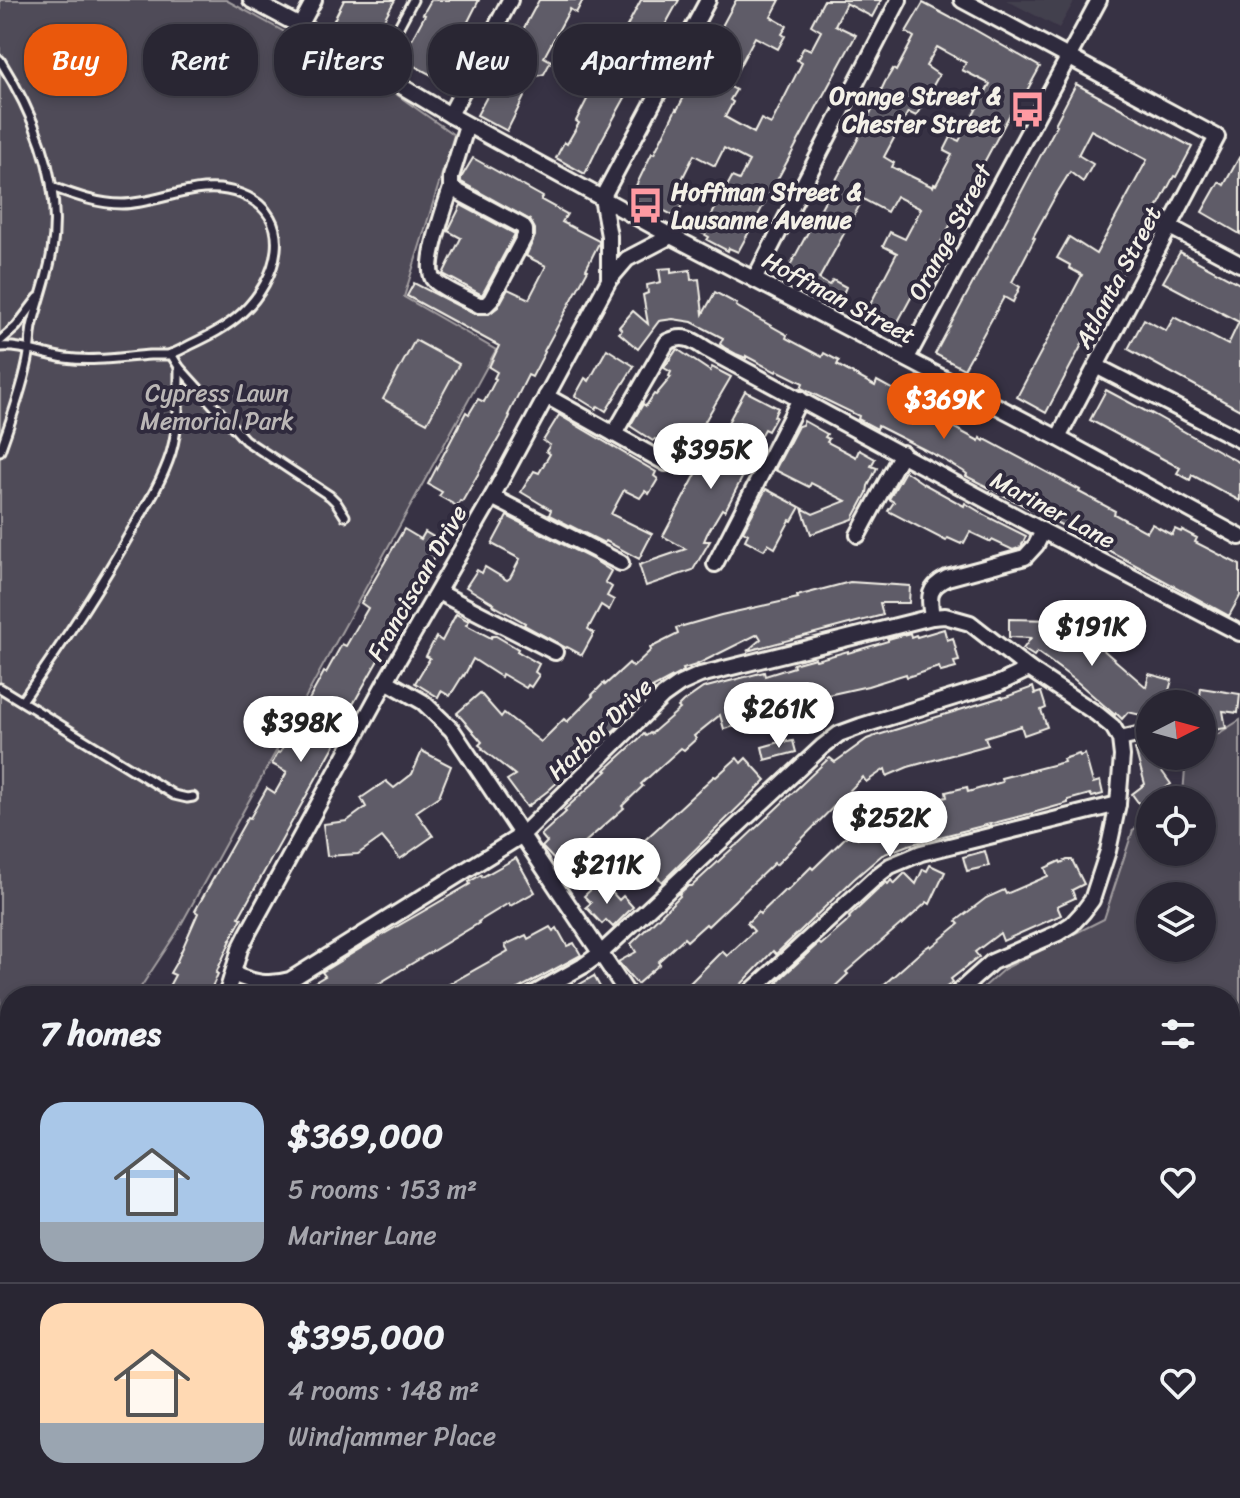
<!DOCTYPE html>
<meta charset="utf-8">
<style>
:root{--surface:#292633;--page:#312e3b;--text:#f1f3f6;--muted:#a5a5ac;--line:#45434e;--accent:#ea580c}
body{margin:0;font-family:Sriracha,sans-serif;background:var(--page);color:var(--text);height:100vh;display:flex;flex-direction:column;font-size:30px;white-space:nowrap}
*{box-sizing:border-box;margin:0}
p{font-size:26px;color:var(--muted)}
.icon{flex:none;width:44px;height:44px;fill:none;stroke:currentColor;stroke-width:2;stroke-linecap:round;stroke-linejoin:round}
.map{position:relative;flex:1;overflow:hidden}
.sheet{position:absolute;left:0px;top:986px;width:1240px;height:512px;display:flex;flex-direction:column;background:var(--surface);border-radius:32px 32px 0 0;box-shadow:0 4px 12px #0003,0 0 0 2px var(--line)}
.sheet>*{flex:none}
.guide{position:absolute;left:24px;top:24px;width:800px;height:72px;display:flex;gap:16px}
.needle{width:52px;rotate:84deg}
.buttons{position:absolute;left:1136px;top:690px;display:grid;gap:16px}
.buttons a{display:grid;place-items:center;width:80px;height:80px;border-radius:50%;background:var(--surface);box-shadow:0 4px 12px #0003,0 0 0 2px var(--line);font-size:40px}
.price{position:absolute;translate:-50% -68px;padding:0 18px;border-radius:28px;background:#fff;color:#222;font-size:26px;line-height:52px;filter:drop-shadow(0 2px 4px #0008)}
.price::after{content:'';position:absolute;left:50%;top:48px;width:24px;height:18px;margin-left:-12px;background:inherit;clip-path:polygon(0 0,100% 0,50% 100%)}
.price.on{background:var(--accent);color:#fff}
ul{padding:0;list-style:none}
li{display:flex;align-items:center;gap:24px;height:200px;padding:0 40px}
li+li{border-top:2px solid var(--line)}
li span{display:grid;place-items:center;flex:none;width:224px;height:160px;border-radius:24px;color:#555}
li>.icon{margin-inline-start:auto}
span .icon{width:96px;height:96px;fill:#fffc;stroke-width:1}
li b{font-size:34px}
h2{display:flex;justify-content:space-between;align-items:center;height:96px;padding:0 40px;font-size:34px}
.pill{padding:0 28px;border-radius:32px;background:var(--surface);box-shadow:0 4px 12px #0003,0 0 0 2px var(--line);font-size:28px;line-height:72px}
.pill.on{background:var(--accent);color:#fff}
.map>svg:first-child{display:block}
</style>
<div class="map">
<svg width="1240" height="1498" viewBox="0 0 1240 1498">
<rect width="100%" height="100%" fill="#373244"/>
<filter id="ink" filterUnits="userSpaceOnUse"><feTurbulence type="fractalNoise" baseFrequency=".0125" numOctaves="2"/><feDisplacementMap in="SourceGraphic" scale="16" xChannelSelector="R" yChannelSelector="G"/><feConvolveMatrix kernelMatrix="1 2 1 2 8 2 1 2 1" color-interpolation-filters="sRGB"/></filter>
<g filter="url(#ink)">
<polygon fill="#433f4e" points="1006,0 1075,0 1059,28"/>
<g fill="#504b59" stroke="#a29ea0" stroke-width="2" fill-rule="evenodd">
<polygon points="0,0 226,0 386,87 454,135 404,297 496,350 177,932 135,996 10,996 10,1142 0,1145"/>
<path d="M 1240,720 L 1240,1498 L 491,1498 L 496,1492 L 504,1488 L 1230,1488 L 1230,996 L 974,996 L 1004,969 L 1104,919 L 1133,830 L 1150,818 L 1150,852 L 1202,852 L 1202,800 L 1176,800 L 1183,795 L 1186,756 L 1202,756 L 1202,744 ZM 1150,896 L 1202,896 L 1202,948 L 1150,948 Z"/>
</g>
<g fill="#5f5c67" stroke="#f4f1e8" stroke-width="2" fill-rule="evenodd">
<polygon points="344,0 395,0 371,42 333,22"/>
<polygon points="431,0 479,0 439,79 401,59 425,15 423,14"/>
<polygon points="539,0 583,0 576,13 570,9 544,57 551,61 544,74 534,77 507,131 477,115"/>
<polygon points="641,0 679,0 600,143 585,174 556,158 564,142 567,144 579,123 576,121 595,84 576,73 596,35 605,40 607,37 618,43"/>
<polygon points="736,0 780,0 771,17 787,26 782,34 785,36 778,49 755,37 729,86 736,90 730,100 733,102 725,117 754,133 761,119 771,124 802,63 797,60 804,47 811,50 821,31 811,25 824,0 881,0 872,17 846,3 835,25 856,35 738,252 729,248 728,251 707,240 709,237 702,233 732,177 739,180 749,161 724,148 715,166 694,155 676,191 686,197 676,217 661,209 659,213 630,198 652,153 654,154 676,109 677,110"/>
<path d="M 923,3 L 953,19 L 954,18 L 1040,67 L 1024,96 L 1021,94 L 893,331 L 864,316 L 897,253 L 883,246 L 890,232 L 905,239 L 921,209 L 896,196 L 887,212 L 863,199 L 819,279 L 829,285 L 833,280 L 846,287 L 839,303 L 786,273 L 858,139 L 885,82 L 893,69 L 896,71 L 914,37 L 906,32 ZM 937,47 L 966,63 L 962,70 L 990,84 L 959,141 L 951,137 L 944,151 L 952,155 L 936,185 L 934,184 L 933,187 L 892,167 L 894,163 L 884,157 L 908,112 L 916,116 L 939,75 L 926,66 Z"/>
<polygon points="1076,84 1192,147 1176,177 1174,176 1102,312 1100,310 1046,413 1017,397 1082,275 1069,268 1070,265 1057,258 1069,237 1096,254 1147,160 1123,147 1091,130 1078,155 1093,164 1083,182 1070,172 1057,193 1033,237 1035,238 1012,282 1020,287 1013,302 1004,297 964,369 935,354 1057,125 1055,124"/>
<polygon points="1240,156 1240,234 1202,212 1219,182 1224,185"/>
<polygon points="473,158 543,197 541,200 567,214 562,222 599,241 599,243 586,269 588,270 544,351 545,352 532,377 528,375 508,415 510,416 504,429 462,502 460,501 457,506 439,496 442,492 428,484 466,412 469,414 478,399 484,402 496,379 494,378 497,372 489,367 499,346 407,296 414,283 474,314 489,314 498,307 508,289 529,299 546,266 526,256 535,236 535,229 530,220 461,182 461,178"/>
<polygon points="461,205 515,234 482,295 443,274 461,238 448,231"/>
<polygon points="1180,252 1240,284 1240,410 1128,349 1144,319 1166,331 1174,317 1228,345 1239,322 1163,282"/>
<polygon points="671,268 671,273 690,270 691,280 699,279 703,314 715,292 737,304 736,306 787,335 786,338 822,357 824,353 839,361 837,365 875,386 877,381 890,388 948,421 947,424 979,441 980,438 984,441 985,439 1080,490 1079,492 1115,511 1114,514 1147,532 1152,524 1172,535 1175,529 1181,532 1182,530 1197,538 1195,542 1240,565 1240,596 1229,616 1073,531 966,476 967,474 963,471 937,456 878,426 877,429 858,419 859,416 801,388 803,383 777,370 776,372 746,356 746,358 736,354 725,348 720,344 723,338 692,322 673,319 659,321 638,349 619,333 622,330 619,327 633,311 648,324 643,295 648,293 647,285 661,282 659,269"/>
<polygon points="415,340 459,364 427,423 383,399"/>
<polygon points="607,349 634,366 606,411 598,406 596,409 575,396 585,378 589,381"/>
<polygon points="677,349 710,371 712,367 731,377 684,457 655,439 653,441 630,426 643,404 646,406 654,394 656,395 671,377 669,376 671,372 664,368"/>
<polygon points="1106,390 1151,414 1151,413 1240,463 1240,501 1192,475 1190,480 1177,473 1180,468 1090,420"/>
<polygon points="745,391 778,408 774,416 776,417 768,431 764,429 749,456 747,455 737,473 743,476 725,511 722,509 707,534 704,541 710,541 693,570 646,586 639,565 686,549 663,536 701,465 704,467 713,451 723,456 734,436 724,430"/>
<polygon points="559,415 656,472 654,476 658,479 649,494 645,491 640,498 624,490 611,514 652,534 639,559 606,541 604,543 549,515 551,510 521,492 534,471 539,473 550,454 546,451 550,445 543,441"/>
<polygon points="804,421 827,434 825,437 829,439 827,442 856,457 859,450 875,459 871,466 877,468 868,486 867,493 853,519 811,534 802,508 813,514 846,501 811,483 809,487 775,470 798,426 802,425"/>
<polygon points="905,471 924,484 964,506 965,503 980,512 980,513 1026,536 1021,547 1013,550 992,540 991,542 970,532 964,543 962,542 961,544 948,538 946,541 888,511 894,502 889,499"/>
<polygon points="766,489 800,507 792,521 790,520 775,548 768,544 764,550 745,540 748,534 743,531"/>
<polygon points="507,516 594,560 611,571 605,582 612,587 607,596 614,600 609,610 601,605 588,629 594,633 582,655 567,647 566,648 524,625 525,623 493,605 494,604 466,587 477,570 482,573 485,567 507,580 510,578 520,559 492,544"/>
<polygon points="404,529 421,539 425,532 442,542 412,600 351,708 354,710 239,917 242,918 230,940 231,940 216,973 218,974 208,996 173,996 176,990 169,986 175,975 170,973 177,961 198,913 195,911 248,817 250,818 267,788 275,793 287,772 272,764 278,752 280,753 324,672 326,673 342,644 346,646 368,608 361,603"/>
<polygon points="850,582 910,586 909,603 880,603 883,615 747,651 761,639 758,634 696,665 683,669 684,671 652,688 655,690 626,719 549,790 527,807 507,780 515,775 482,749 483,748 479,745 482,742 457,713 480,693 501,717 504,713 541,742 564,719 567,722 593,696 592,695 604,683 605,685 629,663 633,667 651,650 650,648 678,634 676,628 721,615 798,598 797,596"/>
<polygon points="456,614 469,621 466,625 491,638 492,636 496,636 518,649 517,651 539,664 535,672 539,675 531,687 528,685 526,688 502,674 501,677 473,659 464,676 463,675 450,696 441,691 438,697 415,683 430,658 426,656 436,637 442,641"/>
<polygon points="1009,619 1055,620 1098,649 1100,647 1146,687 1149,674 1172,680 1168,694 1176,704 1150,704 1150,717 1128,712 1122,719 1116,713 1115,715 1075,680 1037,652 1034,656 1023,649 1031,638 1009,637"/>
<polygon points="944,629 947,640 953,638 959,661 954,662 956,668 941,672 939,667 907,677 906,674 868,686 810,699 753,717 753,719 748,720 749,722 724,729 720,715 694,736 696,739 684,750 681,748 641,784 643,786 622,806 624,808 559,865 542,847 547,842 541,835 566,812 564,810 607,771 605,770 629,748 644,734 646,736 650,733 651,734 680,709 678,707 683,702 703,688 764,672 765,676 794,667 793,664 815,658 816,660 848,651 848,653 888,641 888,639 910,633 911,637 916,635 917,637"/>
<polygon points="1033,687 1035,694 1041,692 1046,708 1041,710 1047,727 1024,735 1021,726 985,737 988,745 908,767 887,776 885,769 866,782 863,777 776,865 774,863 708,926 706,924 687,941 684,938 658,962 660,964 637,984 620,964 618,962 636,952 631,944 680,896 679,894 688,886 692,886 735,846 740,843 827,760 830,758 835,762 867,739 875,736 1002,697 1003,698"/>
<polygon points="1201,688 1240,694 1238,713 1223,711 1226,728 1202,732 1202,704 1199,704"/>
<polygon points="787,740 787,742 793,741 796,752 765,760 762,747"/>
<polygon points="1150,745 1150,756 1172,756 1175,767 1161,770 1171,784 1161,792 1168,800 1150,800 1150,819 1132,794 1145,784 1135,749"/>
<polygon points="422,751 451,766 439,796 416,812 433,836 400,859 382,837 358,854 327,856 323,824 347,821 366,807 361,798 386,781 394,788 412,774"/>
<polygon points="1079,754 1080,756 1085,754 1093,783 1100,781 1103,794 1092,797 1090,794 1068,800 1068,803 1029,814 908,845 882,855 854,879 776,954 773,951 730,996 677,996 722,951 727,956 754,931 747,923 758,912 760,914 785,890 787,891 811,867 813,869 852,831 858,838 873,824 871,820 893,810 947,797 946,792 967,787 968,792 1002,782 1001,778 1064,762 1063,759"/>
<polygon points="737,758 741,763 746,758 766,780 662,882 634,850 714,776 716,777"/>
<polygon points="985,851 989,866 967,871 963,857"/>
<polygon points="516,858 535,892 510,906 509,903 478,922 479,923 358,996 292,996 325,976 322,972 384,934 470,884 469,882 481,875 482,877"/>
<polygon points="1067,860 1072,860 1084,884 1072,890 1075,898 1057,906 1061,915 1003,941 1000,933 975,952 979,957 951,979 953,982 935,996 871,996 924,949 930,945 931,947 959,924 956,921 986,898 1004,890 1006,894 1048,876 1045,868 1060,861 1061,863"/>
<polygon points="930,865 945,872 930,904 927,902 902,925 901,924 846,972 848,974 825,996 766,996 779,984 777,983 781,978 819,943 821,945 846,923 850,918 849,917 886,882 888,884 891,880 894,884 905,873 916,884 923,869 927,871"/>
<polygon points="596,885 601,891 606,886 619,900 623,896 633,907 613,927 606,920 602,924 586,907 591,903 584,896"/>
<polygon points="550,927 553,931 557,928 567,946 574,943 581,955 505,996 428,996 508,951 505,945 526,935 528,939"/>
<polygon points="594,976 605,996 560,996"/>
</g>
<g fill="none" stroke-linecap="round" stroke-linejoin="round">
<defs>
<g id="service">
<path d="M 0,60 C 35,116 63,184 52,251 C 48,277 38,302 32,327 C 30,339 30,352 27,364 C 21,393 10,423 0,451"/>
<polyline points="375,71 413,0"/>
<polyline points="0,341 16,327 38,298"/>
<path d="M 0,347 C 21,345 44,355 65,358 C 94,362 122,357 150,355 C 156,355 162,355 168,355 C 176,353 184,348 190,345 C 209,336 227,327 242,313 C 277,281 298,216 241,194 C 201,178 162,203 122,204 C 98,204 74,195 52,187"/>
<polyline points="171,354 179,367 245,440 330,496 336,502 345,516"/>
<polyline points="0,688 174,795 187,798 193,797"/>
<path d="M 22,701 C 61,646 99,589 132,530 C 147,505 162,481 171,453 C 179,425 179,396 179,367"/>
</g>
<g id="minor">
<polyline points="251,0 300,26 450,115 671,236 1058,438 1240,537"/>
<polyline points="962,0 1217,137 1058,438"/>
<polyline points="300,26 314,0"/>
<polyline points="450,115 510,0"/>
<path d="M 451,188 L 522,226 L 525,230 L 525,236 L 491,300 L 486,305 L 479,305 C 466,298 444,290 434,280 C 422,269 446,204 451,188 L 451,177 L 467,125"/>
<polyline points="1170,227 1240,264"/>
<polyline points="755,278 899,0"/>
<polyline points="609,280 609,236 602,198 708,0"/>
<polyline points="907,358 1099,0"/>
<polyline points="1096,366 1240,440"/>
<polyline points="546,396 666,463"/>
<path d="M 614,434 L 667,342 C 683,334 692,339 706,349 L 1043,531 L 1240,633"/>
<polyline points="492,497 621,563"/>
<polyline points="858,535 902,453"/>
<polyline points="715,564 800,399"/>
<polyline points="438,592 555,652"/>
<polyline points="932,617 945,616 970,623 1029,669 1097,714 1113,727 1120,739 1122,756 1118,804 1108,851 1092,900 1083,912 1072,924 1058,933 992,962 954,996"/>
<polyline points="386,681 423,702 452,730 629,996"/>
<polyline points="1120,739 1150,732"/>
<path d="M 233,974 C 254,983 268,986 290,980 L 522,835 L 663,696 L 680,684 L 700,675 L 932,617 C 929,597 927,588 947,578 L 1025,557 L 1036,545 L 1043,531"/>
<polyline points="226,996 240,949 248,933 386,681 492,497 609,280 627,259 671,236"/>
<polyline points="530,996 583,966 601,953 822,747 839,734 861,726 1000,683 1029,669"/>
<polyline points="746,996 877,876 890,866 921,853 1118,804"/>
<polyline points="0,1437 10,1419"/>
<polyline points="291,1488 299,1498"/>
<polyline points="437,1498 457,1488"/>
</g>
</defs>
<use href="#service" stroke="#f4f1e8" stroke-width="13"/>
<use href="#minor" stroke="#f4f1e8" stroke-width="20"/>
<polyline stroke="#f4f1e8" stroke-width="3" stroke-dasharray="8 6" stroke-linecap="butt" points="0,1125 7,1123"/>
<use href="#service" stroke="#2f2a3d" stroke-width="7"/>
<use href="#minor" stroke="#2f2a3d" stroke-width="14"/>
</g>
</g>
<defs>
<symbol id="bus-bare" viewBox="-9 -9 18 18"><path d="M-5-6H5V4H4V6H2V4H-2V6H-4V4H-5ZM-3.5-4V0h7V-4ZM-3.5 1.2v1.5H-2V1.2ZM2 1.2v1.5H3.5V1.2Z" fill="#ff9aa2" stroke="#2f2a3d" stroke-width="2.5" paint-order="stroke"/></symbol>
</defs>
<g fill-rule="evenodd">
<use href="#bus-bare" x="1002" y="84" width="51" height="51"/>
<use href="#bus-bare" x="620" y="180" width="51" height="51"/>
</g>
<g text-anchor="middle" stroke-width="8" stroke-linejoin="round" paint-order="stroke">
<g font-size="24" font-weight="bold" fill="#f4f1e8" stroke="#2f2a3d" text-anchor="end">
<text x="1001" y="104">Orange Street &amp;<tspan x="1001" dy="28">Chester Street</tspan></text>
<text x="671" y="200" text-anchor="start">Hoffman Street &amp;<tspan x="671" dy="28">Lausanne Avenue</tspan></text>
</g>
<g font-size="24" fill="#f4f1e8" stroke="#2f2a3d">
<text transform="translate(950 232) rotate(-62)" y="8">Orange Street</text>
<text transform="translate(1118 277) rotate(-62)" y="8">Atlanta Street</text>
<text transform="translate(839 298) rotate(28)" y="8">Hoffman Street</text>
<text transform="translate(1053 510) rotate(28)" y="8">Mariner Lane</text>
<text transform="translate(417 583) rotate(-60)" y="8">Franciscan Drive</text>
<text transform="translate(600 729) rotate(-44)" y="8">Harbor Drive</text>
</g>
<g font-size="24" fill="#bbb7b6" stroke="#2f2a3d">
<text x="217" y="401">Cypress Lawn<tspan x="217" dy="28">Memorial Park</tspan></text>
</g>
</g>
</svg>
<div class="buttons">
<a><svg class="needle" viewBox="-14 -14 28 28"><path d="M0-13l5 13h-10z" fill="#e53935"/><path d="M0 13l5-13h-10z" fill="#a5a5ac"/></svg></a>
<a><svg class="icon" aria-label="locate" viewBox="0 0 24 24"><circle cx="12" cy="12" r="6"/><path d="M12 2v4M12 18v4M2 12h4M18 12h4"/></svg></a>
<a><svg class="icon" aria-label="layers" viewBox="0 0 24 24"><path d="M12 4l9 5-9 5-9-5zM3 14l9 5 9-5"/></svg></a>
</div>
<b class="price on" style="left:944px;top:441px">$369K</b>
<b class="price" style="left:711px;top:491px">$395K</b>
<b class="price" style="left:1092px;top:668px">$191K</b>
<b class="price" style="left:779px;top:750px">$261K</b>
<b class="price" style="left:301px;top:764px">$398K</b>
<b class="price" style="left:890px;top:859px">$252K</b>
<b class="price" style="left:607px;top:906px">$211K</b>
<div class="guide">
<a class="pill on">Buy</a>
<a class="pill">Rent</a>
<a class="pill">Filters</a>
<a class="pill">New</a>
<a class="pill">Apartment</a>
</div>
<section class="sheet">
<h2>7 homes<svg class="icon" aria-label="filters" viewBox="0 0 24 24"><path d="M4 7h16M4 17h16"/><circle cx="9" cy="7" r="2"/><circle cx="15" cy="17" r="2"/></svg></h2>
<ul>
<li><span style="background:linear-gradient(#a9c7e8 75%,#9aa5b1 0)"><svg class="icon" aria-label="home" viewBox="0 0 24 24"><path d="M3 11l9-7 9 7M6 9v11h12V9"/></svg></span><div><b>$369,000</b><p>5 rooms · 153 m²</p><p>Mariner Lane</p></div><svg class="icon" aria-label="heart" viewBox="0 0 24 24"><path d="M12 20l-8-8c-3-5 5-10 8-4 3-6 11-1 8 4z"/></svg></li>
<li><span style="background:linear-gradient(#ffd9b3 75%,#9aa5b1 0)"><svg class="icon" aria-label="home" viewBox="0 0 24 24"><path d="M3 11l9-7 9 7M6 9v11h12V9"/></svg></span><div><b>$395,000</b><p>4 rooms · 148 m²</p><p>Windjammer Place</p></div><svg class="icon" aria-label="heart" viewBox="0 0 24 24"><path d="M12 20l-8-8c-3-5 5-10 8-4 3-6 11-1 8 4z"/></svg></li>
</ul>
</section>
</div>
